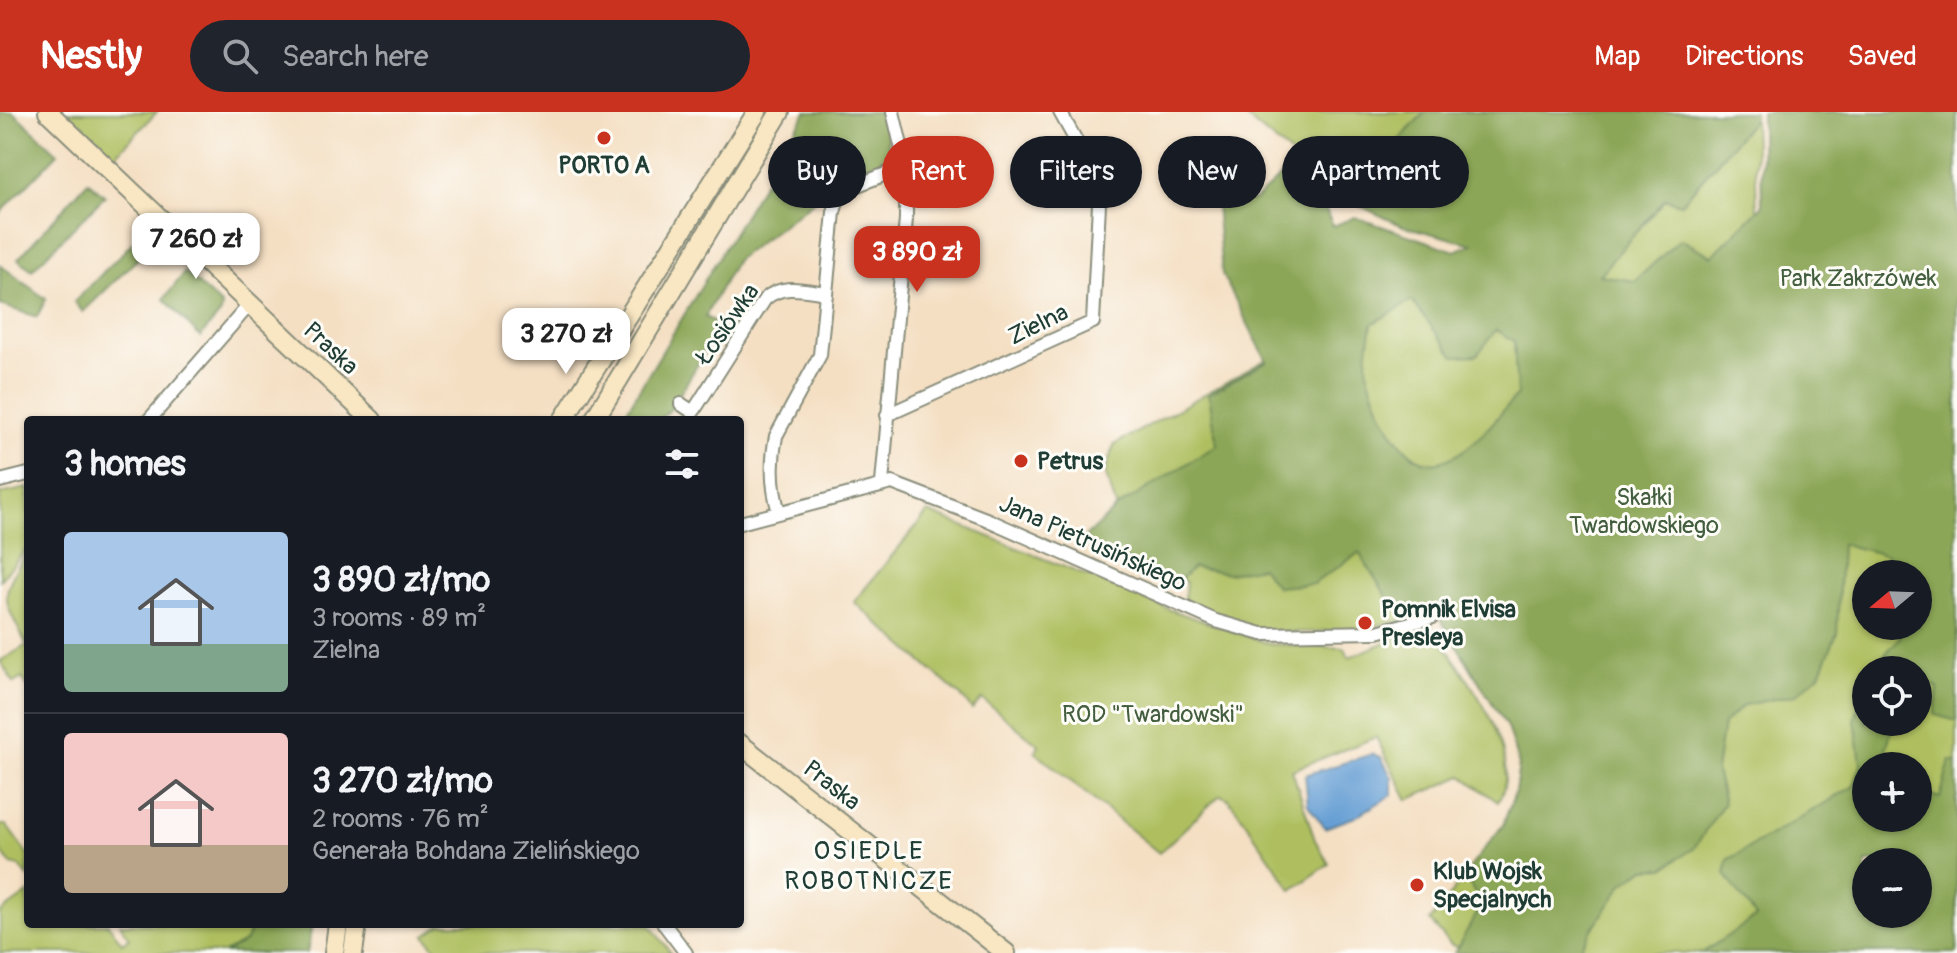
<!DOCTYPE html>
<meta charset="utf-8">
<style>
:root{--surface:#171b24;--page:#20242c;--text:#f1f3f6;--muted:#9ea1a6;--line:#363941;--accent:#c8321e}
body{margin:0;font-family:Pangolin,sans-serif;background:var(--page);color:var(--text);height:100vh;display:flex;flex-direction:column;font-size:30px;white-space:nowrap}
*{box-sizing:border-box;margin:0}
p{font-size:26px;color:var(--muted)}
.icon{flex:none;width:44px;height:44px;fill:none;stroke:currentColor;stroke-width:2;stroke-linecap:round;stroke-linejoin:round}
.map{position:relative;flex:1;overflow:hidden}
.side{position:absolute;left:24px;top:304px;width:720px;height:512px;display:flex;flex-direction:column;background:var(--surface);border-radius:8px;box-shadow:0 2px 6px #0004}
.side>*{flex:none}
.banner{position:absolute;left:768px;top:24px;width:760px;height:72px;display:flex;gap:16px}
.needle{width:52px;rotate:251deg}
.controls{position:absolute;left:1852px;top:448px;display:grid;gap:16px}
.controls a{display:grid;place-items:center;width:80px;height:80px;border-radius:50%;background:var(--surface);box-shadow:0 2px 6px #0004;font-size:40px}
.price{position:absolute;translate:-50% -68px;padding:0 18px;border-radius:16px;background:#fff;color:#222;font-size:26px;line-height:52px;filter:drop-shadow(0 2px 4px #0008)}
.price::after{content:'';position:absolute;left:50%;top:48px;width:24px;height:18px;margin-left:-12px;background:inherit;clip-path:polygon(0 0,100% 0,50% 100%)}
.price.selected{background:var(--accent);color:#fff}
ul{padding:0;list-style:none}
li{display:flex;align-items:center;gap:24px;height:200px;padding:0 40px}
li+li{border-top:2px solid var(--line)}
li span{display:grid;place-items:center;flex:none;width:224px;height:160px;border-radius:8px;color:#555}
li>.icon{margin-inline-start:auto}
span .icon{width:96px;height:96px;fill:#fffc;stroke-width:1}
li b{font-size:34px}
h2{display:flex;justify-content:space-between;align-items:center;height:96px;padding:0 40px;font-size:34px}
.chip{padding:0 28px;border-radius:36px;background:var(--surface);box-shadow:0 2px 6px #0004;font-size:28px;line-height:72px}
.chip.selected{background:var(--accent);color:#fff}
header{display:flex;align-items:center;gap:48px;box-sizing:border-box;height:112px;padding:0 40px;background:var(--accent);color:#fff}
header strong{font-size:38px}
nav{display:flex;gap:44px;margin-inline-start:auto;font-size:28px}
.search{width:560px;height:72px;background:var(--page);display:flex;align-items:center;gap:20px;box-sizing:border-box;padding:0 28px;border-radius:44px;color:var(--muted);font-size:30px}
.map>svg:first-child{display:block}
</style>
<header>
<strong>Nestly</strong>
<div class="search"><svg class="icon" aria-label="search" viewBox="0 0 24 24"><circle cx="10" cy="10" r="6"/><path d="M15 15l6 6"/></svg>Search here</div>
<nav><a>Map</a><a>Directions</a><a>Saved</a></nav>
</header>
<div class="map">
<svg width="1957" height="841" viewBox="0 0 1957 841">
<rect width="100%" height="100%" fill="#fdfcf7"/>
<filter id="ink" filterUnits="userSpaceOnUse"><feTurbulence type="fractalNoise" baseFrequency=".0125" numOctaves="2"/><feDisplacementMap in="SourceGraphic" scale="16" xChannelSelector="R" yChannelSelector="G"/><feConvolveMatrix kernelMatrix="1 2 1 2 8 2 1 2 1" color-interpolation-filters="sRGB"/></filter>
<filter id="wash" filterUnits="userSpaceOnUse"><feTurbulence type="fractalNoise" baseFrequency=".006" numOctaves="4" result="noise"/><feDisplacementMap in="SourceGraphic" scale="32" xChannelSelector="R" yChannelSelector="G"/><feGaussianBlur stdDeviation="1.8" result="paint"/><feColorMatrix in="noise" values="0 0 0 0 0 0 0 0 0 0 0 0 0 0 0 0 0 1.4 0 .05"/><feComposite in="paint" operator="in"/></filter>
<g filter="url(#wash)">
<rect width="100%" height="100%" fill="#f4dfc3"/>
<g fill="#afbf61" stroke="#677e4a" stroke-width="2" fill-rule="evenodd">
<polygon points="65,0 157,0 113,46"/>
<polygon points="1254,0 1425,0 1345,87 1248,7"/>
<path d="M 1761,0 L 1957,0 L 1957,841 L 1467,841 L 1450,832 L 1430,809 L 1503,713 L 1515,680 L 1519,653 L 1507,615 L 1437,501 C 1389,514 1321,523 1272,519 C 1241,517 1211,501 1184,490 L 1186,470 L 1084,428 L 1117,397 L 1105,360 L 1114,333 L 1474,131 L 1598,163 L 1666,87 L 1681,92 L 1754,7 L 1757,99 L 1762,94 ZM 1866,462 L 1918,462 L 1918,514 L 1866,514 ZM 1866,558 L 1918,558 L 1918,610 L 1866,610 ZM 1866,654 L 1918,654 L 1918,706 L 1866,706 ZM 1866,750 L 1918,750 L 1918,802 L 1866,802 Z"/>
<polygon points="28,376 28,435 0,468 0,382"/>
<path d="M 928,400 L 1171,498 L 1270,532 L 1345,536 L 1349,545 L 1427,514 L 1433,516 C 1460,559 1528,638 1498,690 L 1462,664 L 1408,688 L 1376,625 L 1292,658 L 1315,728 L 1329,752 L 1292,778 L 1237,698 L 1227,686 L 1220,683 L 1159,741 L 1035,640 L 1039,633 L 982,587 L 972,598 L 965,588 L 854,490 Z"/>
<path d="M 28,437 L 28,576 L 22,566 L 14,571 L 0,549 L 27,533 C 0,482 0,486 28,437 Z"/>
<polygon points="0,713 6,713 28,743 28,765 19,754 11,752 0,738"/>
<polygon points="28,781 28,812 108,812 122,831 129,826 120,812 312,812 307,841 0,841 0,801"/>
<polygon points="441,812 649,812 671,841 439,841 425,823"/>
</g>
<g fill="#8ba657" stroke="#557246" stroke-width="2" fill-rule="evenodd">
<polygon points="0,0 13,0 58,41 0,101"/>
<polygon points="806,0 881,0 890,39 886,51 835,73 736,148 705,205 721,213 671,297 659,308 621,308"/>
<path d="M 1425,0 L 1754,0 L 1754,7 L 1681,92 L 1665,87 L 1599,163 L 1635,169 L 1680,127 L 1712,144 L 1762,94 L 1761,0 L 1957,0 L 1957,609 L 1935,603 L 1938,575 L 1918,570 L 1918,558 L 1870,558 L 1899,527 L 1903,514 L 1918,514 L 1918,462 L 1900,462 L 1887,443 L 1841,432 L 1837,521 L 1820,562 L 1795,583 L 1744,593 L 1723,612 L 1716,659 L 1724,691 L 1694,736 L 1664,756 L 1644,757 L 1623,772 L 1576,841 L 1454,841 L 1482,793 L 1464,763 L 1503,713 L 1515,680 L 1519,653 L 1507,615 L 1437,501 L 1389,488 L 1359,441 L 1313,472 L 1277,475 L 1261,455 L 1229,461 L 1193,455 L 1178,470 L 1081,429 L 1116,396 L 1217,333 L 1209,282 L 1267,249 L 1222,162 L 1216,92 L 1255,88 L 1284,61 L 1320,85 L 1333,114 L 1355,105 L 1455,139 L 1472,132 L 1403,114 L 1345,87 ZM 1412,189 L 1454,244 L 1477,243 L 1496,218 L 1514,229 L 1517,283 C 1496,306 1471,343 1438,350 C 1402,357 1374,289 1368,261 C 1365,246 1370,227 1372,212 Z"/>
<polygon points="88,69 105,84 32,158 18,147"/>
<polygon points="143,120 154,131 83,200 74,190"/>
<polygon points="0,153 46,187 37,205 0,193"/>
<polygon points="185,160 222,194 221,201 200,225 164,187"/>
<path d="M 1866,570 L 1866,610 L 1894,610 L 1881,654 L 1866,654 L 1866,706 L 1918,706 L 1918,679 L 1940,686 L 1950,649 L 1957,650 L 1957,841 L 1702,841 L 1756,805 L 1725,762 L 1728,748 L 1854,674 L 1861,652 L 1855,607 ZM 1866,750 L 1918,750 L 1918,802 L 1866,802 Z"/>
<polygon points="252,812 312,812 307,841 224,841 246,829"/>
</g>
<polygon fill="#659ed4" stroke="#426e84" stroke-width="2" points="1372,642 1381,645 1392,666 1392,683 1355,705 1325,716 1308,693 1305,663"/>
</g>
<g filter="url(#ink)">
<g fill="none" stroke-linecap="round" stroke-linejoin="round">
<defs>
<g id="street">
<path d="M 681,292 L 693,300 L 765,187 C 783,171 804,178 826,181"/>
<polyline points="887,303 1093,210 1100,72 1060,0"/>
<polyline points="149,308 250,192"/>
<polyline points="0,369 28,362"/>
<polyline points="882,371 906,107 906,54 893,0"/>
<path d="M 779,400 C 771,374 771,349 776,324 L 820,243 L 834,100 L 840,80 L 906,54"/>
<polyline points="740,411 892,371 986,407 1216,509 1262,522 1377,520 1433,505"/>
<polyline points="664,812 686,841"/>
</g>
<g id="secondary">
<polyline points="48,0 372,308"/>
<polyline points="563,308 757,0"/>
<polyline points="594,308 780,0"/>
<polyline points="740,632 1006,841"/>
<polyline points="334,841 338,812"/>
<polyline points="353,841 357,812"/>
</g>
</defs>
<use href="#street" stroke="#8a8e7c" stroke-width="16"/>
<use href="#secondary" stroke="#8a8e7c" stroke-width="22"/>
<use href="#street" stroke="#fff" stroke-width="12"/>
<use href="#secondary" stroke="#f9e7c3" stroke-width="18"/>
</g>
</g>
<g fill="#c8321e" stroke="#fdfcf7" stroke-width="3">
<circle cx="604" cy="26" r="8"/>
<circle cx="1021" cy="349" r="8"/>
<circle cx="1365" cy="511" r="8"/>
<circle cx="1417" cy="773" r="8"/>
</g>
<g text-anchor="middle" stroke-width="6" stroke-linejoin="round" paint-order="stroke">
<g font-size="24" font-weight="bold" fill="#1f3d34" stroke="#fdfcf7" text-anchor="start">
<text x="604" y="61" text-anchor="middle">PORTO A</text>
<text x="1037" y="357">Petrus</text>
<text x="1381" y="505">Pomnik Elvisa<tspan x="1381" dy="28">Presleya</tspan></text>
<text x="1433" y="767">Klub Wojsk<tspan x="1433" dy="28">Specjalnych</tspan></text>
</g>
<g font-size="24" fill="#435e3f" stroke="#fdfcf7">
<text x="1858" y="174">Park Zakrzówek</text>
<text x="1644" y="393">Skałki<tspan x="1644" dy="28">Twardowskiego</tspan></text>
<text x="1153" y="610">ROD "Twardowski"</text>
</g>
<g font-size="24" fill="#1f3d34" stroke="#fdfcf7">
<text transform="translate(727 212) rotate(-55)" y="8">Łosiówka</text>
<text transform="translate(1038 212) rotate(-26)" y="8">Zielna</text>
<text transform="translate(331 236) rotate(43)" y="8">Praska</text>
<text transform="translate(1093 431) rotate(24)" y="8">Jana Pietrusińskiego</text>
<text transform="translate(832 673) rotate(38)" y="8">Praska</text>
</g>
<g font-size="26" letter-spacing="2" fill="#1f3d34" stroke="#fdfcf7">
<text x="869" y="747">OSIEDLE<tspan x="869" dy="30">ROBOTNICZE</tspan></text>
</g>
</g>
</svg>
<div class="controls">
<a><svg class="needle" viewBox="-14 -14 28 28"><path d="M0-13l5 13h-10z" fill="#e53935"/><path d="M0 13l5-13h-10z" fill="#9ea1a6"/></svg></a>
<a><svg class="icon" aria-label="locate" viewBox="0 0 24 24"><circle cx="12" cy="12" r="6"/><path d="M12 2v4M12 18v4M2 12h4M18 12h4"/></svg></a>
<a>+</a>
<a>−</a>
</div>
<b class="price" style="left:196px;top:169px">7 260 zł</b>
<b class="price selected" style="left:917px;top:182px">3 890 zł</b>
<b class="price" style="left:566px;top:264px">3 270 zł</b>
<div class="banner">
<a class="chip">Buy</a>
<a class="chip selected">Rent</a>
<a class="chip">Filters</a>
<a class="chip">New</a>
<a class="chip">Apartment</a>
</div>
<section class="side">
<h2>3 homes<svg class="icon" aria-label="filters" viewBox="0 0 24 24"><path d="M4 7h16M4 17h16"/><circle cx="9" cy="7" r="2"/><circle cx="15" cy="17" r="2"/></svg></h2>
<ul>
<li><span style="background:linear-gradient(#a9c7e8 70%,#7fa58c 0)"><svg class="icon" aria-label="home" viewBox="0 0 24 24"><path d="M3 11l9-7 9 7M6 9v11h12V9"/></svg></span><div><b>3 890 zł/mo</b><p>3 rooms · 89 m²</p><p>Zielna</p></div></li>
<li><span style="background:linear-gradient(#f6c9c9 70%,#b9a48a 0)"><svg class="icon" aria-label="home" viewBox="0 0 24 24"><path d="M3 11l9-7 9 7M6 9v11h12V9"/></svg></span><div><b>3 270 zł/mo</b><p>2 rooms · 76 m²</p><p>Generała Bohdana Zielińskiego</p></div></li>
</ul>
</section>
</div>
